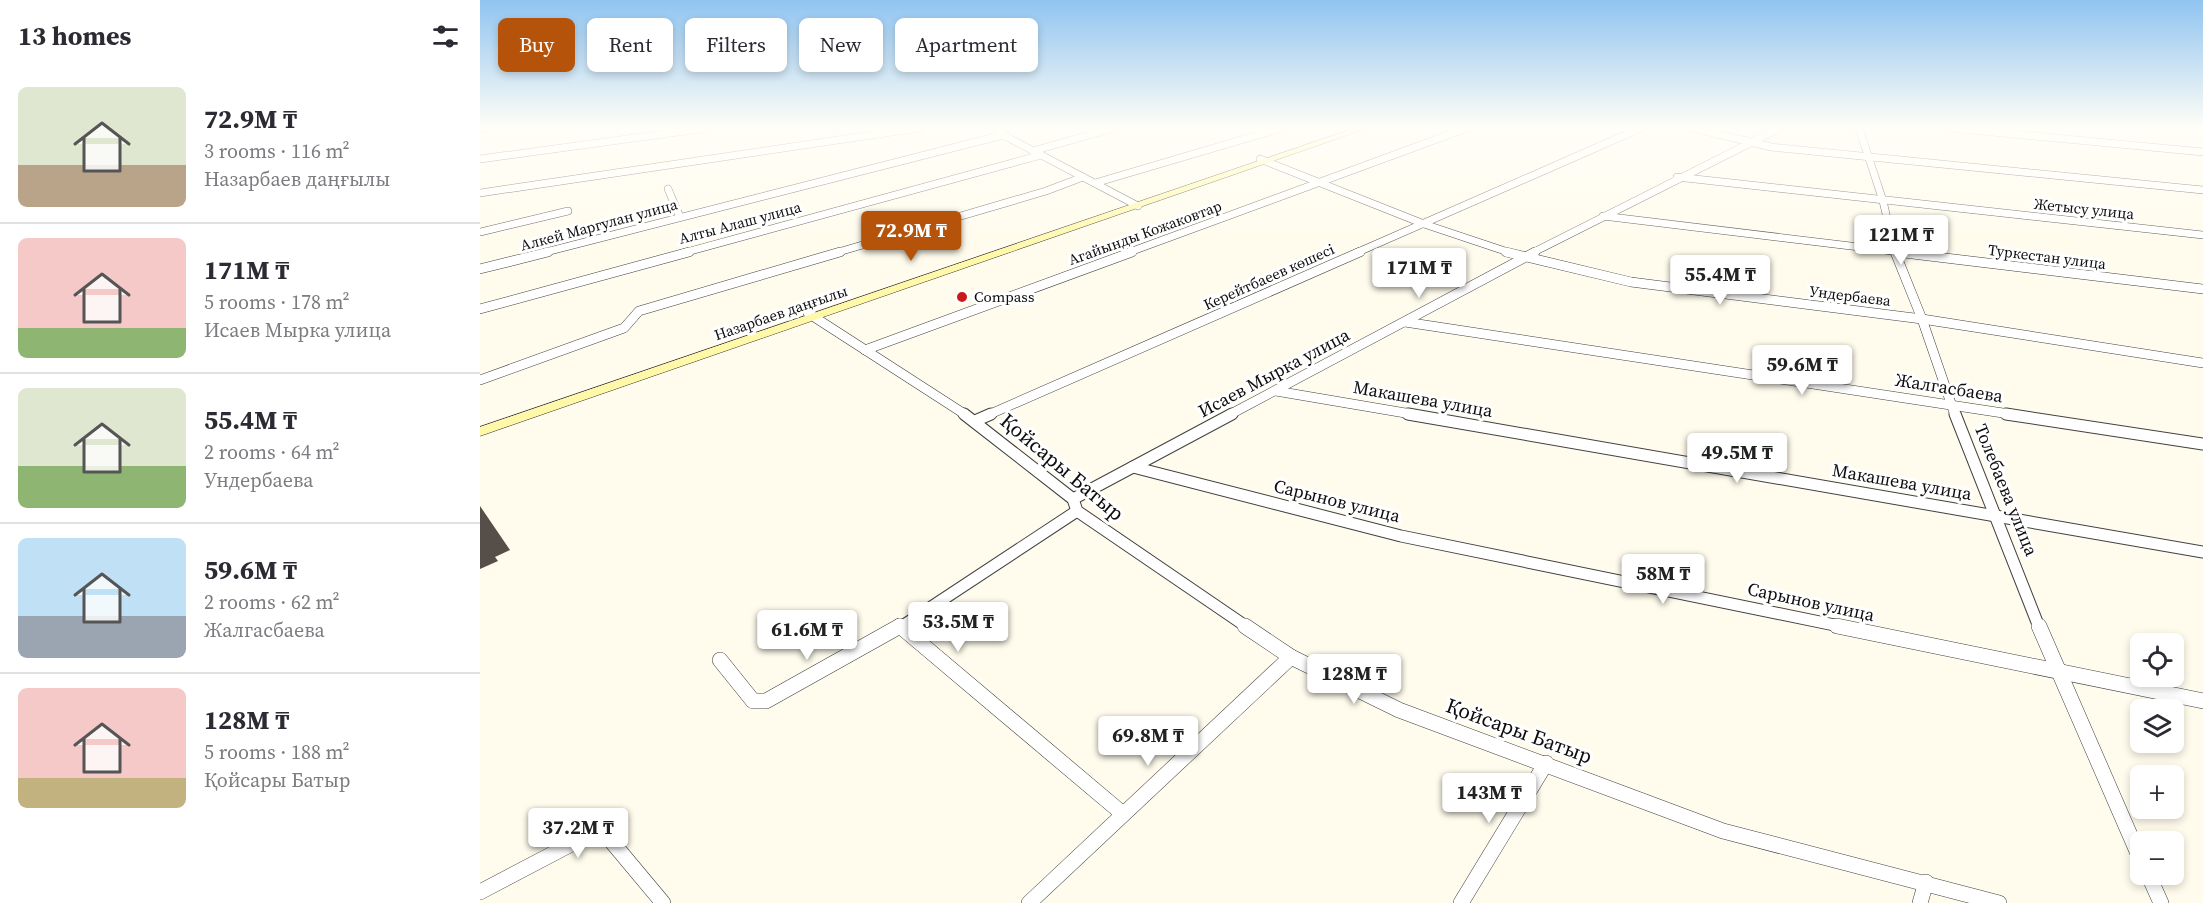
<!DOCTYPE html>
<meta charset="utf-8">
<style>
:root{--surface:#fff;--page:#f7f7f7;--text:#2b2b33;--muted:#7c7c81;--line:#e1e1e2;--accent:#b45309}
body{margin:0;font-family:"Source Serif 4",serif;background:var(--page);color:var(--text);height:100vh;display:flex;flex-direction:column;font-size:22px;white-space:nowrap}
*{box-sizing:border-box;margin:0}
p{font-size:20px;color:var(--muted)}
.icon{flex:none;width:33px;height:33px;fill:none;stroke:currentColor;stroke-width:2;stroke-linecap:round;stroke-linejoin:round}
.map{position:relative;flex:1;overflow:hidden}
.side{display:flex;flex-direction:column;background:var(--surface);width:480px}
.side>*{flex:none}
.hud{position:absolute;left:18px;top:18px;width:570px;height:54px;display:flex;gap:12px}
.tools{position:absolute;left:1650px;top:633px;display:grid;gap:12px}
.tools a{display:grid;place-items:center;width:54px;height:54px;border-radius:9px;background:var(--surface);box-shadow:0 3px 9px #0003;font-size:30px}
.price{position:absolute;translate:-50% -51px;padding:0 14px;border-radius:6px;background:#fff;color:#222;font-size:20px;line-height:39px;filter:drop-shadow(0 2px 3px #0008)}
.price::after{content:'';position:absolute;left:50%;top:36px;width:18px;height:14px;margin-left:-9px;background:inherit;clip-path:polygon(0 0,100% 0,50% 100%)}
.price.active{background:var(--accent);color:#fff}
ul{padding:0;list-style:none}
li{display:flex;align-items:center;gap:18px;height:150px;padding:0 18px}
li+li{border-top:2px solid var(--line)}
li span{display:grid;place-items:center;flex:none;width:168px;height:120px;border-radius:9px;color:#555}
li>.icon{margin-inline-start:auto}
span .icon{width:72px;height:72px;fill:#fffc;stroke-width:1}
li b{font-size:26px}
h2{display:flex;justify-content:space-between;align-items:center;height:72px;padding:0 18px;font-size:26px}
.tag{padding:0 21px;border-radius:9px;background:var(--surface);box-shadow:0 3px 9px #0003;font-size:21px;line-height:54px}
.tag.active{background:var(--accent);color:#fff}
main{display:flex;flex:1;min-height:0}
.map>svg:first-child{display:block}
</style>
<main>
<section class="side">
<h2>13 homes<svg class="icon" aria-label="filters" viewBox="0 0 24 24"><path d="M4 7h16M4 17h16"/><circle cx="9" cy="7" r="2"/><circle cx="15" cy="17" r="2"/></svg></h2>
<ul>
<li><span style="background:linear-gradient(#dfe7d0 65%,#b9a48a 0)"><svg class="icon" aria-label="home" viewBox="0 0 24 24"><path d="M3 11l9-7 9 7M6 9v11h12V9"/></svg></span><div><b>72.9M ₸</b><p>3 rooms · 116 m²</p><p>Назарбаев даңғылы</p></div></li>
<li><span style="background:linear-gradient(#f6c9c9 75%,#8fb573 0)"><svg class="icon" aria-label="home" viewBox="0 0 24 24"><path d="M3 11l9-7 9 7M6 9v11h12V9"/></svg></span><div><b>171M ₸</b><p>5 rooms · 178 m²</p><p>Исаев Мырка улица</p></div></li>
<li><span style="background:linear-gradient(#dfe7d0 65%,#8fb573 0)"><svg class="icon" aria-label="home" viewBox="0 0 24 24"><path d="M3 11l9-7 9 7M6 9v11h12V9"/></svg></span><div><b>55.4M ₸</b><p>2 rooms · 64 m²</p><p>Ундербаева</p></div></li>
<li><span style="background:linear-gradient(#bfe0f5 65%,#9aa5b1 0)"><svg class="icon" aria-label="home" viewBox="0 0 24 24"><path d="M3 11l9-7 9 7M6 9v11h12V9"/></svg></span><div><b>59.6M ₸</b><p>2 rooms · 62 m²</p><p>Жалгасбаева</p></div></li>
<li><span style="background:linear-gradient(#f6c9c9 75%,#c2b280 0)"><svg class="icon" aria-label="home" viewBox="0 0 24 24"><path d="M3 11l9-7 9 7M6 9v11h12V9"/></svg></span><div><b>128M ₸</b><p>5 rooms · 188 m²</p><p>Қойсары Батыр</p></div></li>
</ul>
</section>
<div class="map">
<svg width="1723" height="903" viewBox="0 0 1723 903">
<rect width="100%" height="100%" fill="#fffced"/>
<polygon fill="#564e48" points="0,506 30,550 15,557 18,561 0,569"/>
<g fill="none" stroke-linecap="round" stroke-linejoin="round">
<defs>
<g id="street-far3">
<polyline points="517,128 523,135 658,206"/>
<polyline points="1213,128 1291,147 1723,190"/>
<polyline points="1379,128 1403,201 1415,253"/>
<polyline points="1471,128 1723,152"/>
<polyline points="0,129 5,128"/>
<polyline points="553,151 634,128"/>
<polyline points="0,159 227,128"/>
<polyline points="780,159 944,224 1031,253"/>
<polyline points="1197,177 1723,235"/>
<polyline points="615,183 802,128"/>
<polyline points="188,189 200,217"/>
<polyline points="0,193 439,128"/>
<polyline points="1123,216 1429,253"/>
<polyline points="0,232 88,211"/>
<polyline points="62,253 523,135"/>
<polyline points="203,253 561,155"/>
<polyline points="355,253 566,191 603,177"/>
<polyline points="647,253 987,128"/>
<polyline points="876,253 1161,128"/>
<polyline points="1052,253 1300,128"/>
</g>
<g id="street-far2">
<polyline points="1026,252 1151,282 1442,319 1723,363"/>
<polyline points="1415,252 1442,319 1475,415"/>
<polyline points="1416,252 1723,289"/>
<polyline points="0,269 68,252"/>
<polyline points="0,309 209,252"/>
<polyline points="328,313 486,415"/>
<polyline points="925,322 1536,415"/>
<polyline points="385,350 652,252"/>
<polyline points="0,380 144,328 159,311 360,252"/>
<polyline points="796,391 937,415"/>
<polyline points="508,415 880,252"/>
<polyline points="749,415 1055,252"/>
</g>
<g id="street-far1">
<polyline points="484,414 593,499 597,511 767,627"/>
<polyline points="928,414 1723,552"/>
<polyline points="1475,414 1559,627"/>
<polyline points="1526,414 1723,444"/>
<polyline points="495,421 511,414"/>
<polyline points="653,467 921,536 1364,627"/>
<polyline points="593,499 752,414"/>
<polyline points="418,627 420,626"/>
<polyline points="421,627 597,511"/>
</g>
<g id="street">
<polyline points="420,626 643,814"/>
<polyline points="765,626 811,657 919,710 1243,831 1519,903"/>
<polyline points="1357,626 1723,701"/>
<polyline points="1559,626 1660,858"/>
<polyline points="240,660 273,701 286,701 420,626"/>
<polyline points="1668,874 1681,903"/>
<polyline points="0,892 99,840 115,835 127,836 183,903"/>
<polyline points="549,903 811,657"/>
<polyline points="981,903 1066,763"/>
<polyline points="1440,903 1446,882"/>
</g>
<polygon id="secondary" points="875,128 888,128 0,436 0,427"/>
</defs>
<use href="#street-far3" stroke="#404040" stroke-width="8"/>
<use href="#street-far2" stroke="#404040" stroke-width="10"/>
<use href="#street-far1" stroke="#404040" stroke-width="13"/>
<use href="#street" stroke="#404040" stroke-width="16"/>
<use href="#secondary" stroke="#2f2f2f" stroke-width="1"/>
<use href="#street-far3" stroke="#fff" stroke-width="7"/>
<use href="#street-far2" stroke="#fff" stroke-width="9"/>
<use href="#street-far1" stroke="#fff" stroke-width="11"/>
<use href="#street" stroke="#fff" stroke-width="15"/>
<use href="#secondary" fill="#fff8a8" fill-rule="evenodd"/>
</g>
<linearGradient id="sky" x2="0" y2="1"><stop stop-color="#90c4f0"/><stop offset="0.5" stop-color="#fffef7"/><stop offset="1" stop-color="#fffef7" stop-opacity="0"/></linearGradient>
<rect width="1723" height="255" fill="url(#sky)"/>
<circle fill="#c81a1d" stroke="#fff" stroke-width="2" cx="482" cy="297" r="6"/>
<g text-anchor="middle" stroke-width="6" stroke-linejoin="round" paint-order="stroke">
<g font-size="15" fill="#0d0d0d" stroke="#fff">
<text transform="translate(1604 209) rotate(6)" y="5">Жетысу улица</text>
<text transform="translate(260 223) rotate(-15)" y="5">Алты Алаш улица</text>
<text transform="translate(119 225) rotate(-15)" y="5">Алкей Маргулан улица</text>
<text transform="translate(665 233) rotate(-20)" y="5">Агайынды Кожаковтар</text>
<text transform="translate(1567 257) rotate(7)" y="5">Туркестан улица</text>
<text transform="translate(789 277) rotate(-24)" y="5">Керейтбаеев көшесі</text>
<text transform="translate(1370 296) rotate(7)" y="5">Ундербаева</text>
<text transform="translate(301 313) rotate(-19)" y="5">Назарбаев даңғылы</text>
</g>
<g font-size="15" fill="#0d0d0d" stroke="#fff" text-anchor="start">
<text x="494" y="302">Compass</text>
</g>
<g font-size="18" fill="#0d0d0d" stroke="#fff">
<text transform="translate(794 373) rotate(-28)" y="6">Исаев Мырка улица</text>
<text transform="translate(1469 388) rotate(9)" y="6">Жалгасбаева</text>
<text transform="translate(943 399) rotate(10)" y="6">Макашева улица</text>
<text transform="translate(1422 482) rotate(10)" y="6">Макашева улица</text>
<text transform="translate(1526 490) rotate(68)" y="6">Толебаева улица</text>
<text transform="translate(857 501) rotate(14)" y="6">Сарынов улица</text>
<text transform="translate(1331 602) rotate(12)" y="6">Сарынов улица</text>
</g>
<g font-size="21" fill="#0d0d0d" stroke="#fff">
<text transform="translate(582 467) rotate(40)" y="7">Қойсары Батыр</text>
<text transform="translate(1039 731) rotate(20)" y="7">Қойсары Батыр</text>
</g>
</g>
</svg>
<div class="tools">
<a><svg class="icon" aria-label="locate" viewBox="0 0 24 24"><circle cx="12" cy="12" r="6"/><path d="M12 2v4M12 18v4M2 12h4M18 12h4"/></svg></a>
<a><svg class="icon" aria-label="layers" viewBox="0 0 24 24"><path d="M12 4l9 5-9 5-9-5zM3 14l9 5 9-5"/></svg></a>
<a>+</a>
<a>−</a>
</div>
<b class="price active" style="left:431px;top:262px">72.9M ₸</b>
<b class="price" style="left:1421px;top:266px">121M ₸</b>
<b class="price" style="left:939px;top:299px">171M ₸</b>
<b class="price" style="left:1240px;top:306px">55.4M ₸</b>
<b class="price" style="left:1322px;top:396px">59.6M ₸</b>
<b class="price" style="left:1257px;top:484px">49.5M ₸</b>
<b class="price" style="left:1183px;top:605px">58M ₸</b>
<b class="price" style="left:478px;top:653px">53.5M ₸</b>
<b class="price" style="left:327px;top:661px">61.6M ₸</b>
<b class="price" style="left:874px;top:705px">128M ₸</b>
<b class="price" style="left:668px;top:767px">69.8M ₸</b>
<b class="price" style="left:1009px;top:824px">143M ₸</b>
<b class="price" style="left:98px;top:859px">37.2M ₸</b>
<div class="hud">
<a class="tag active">Buy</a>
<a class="tag">Rent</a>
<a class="tag">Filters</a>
<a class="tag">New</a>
<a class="tag">Apartment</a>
</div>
</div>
</main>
